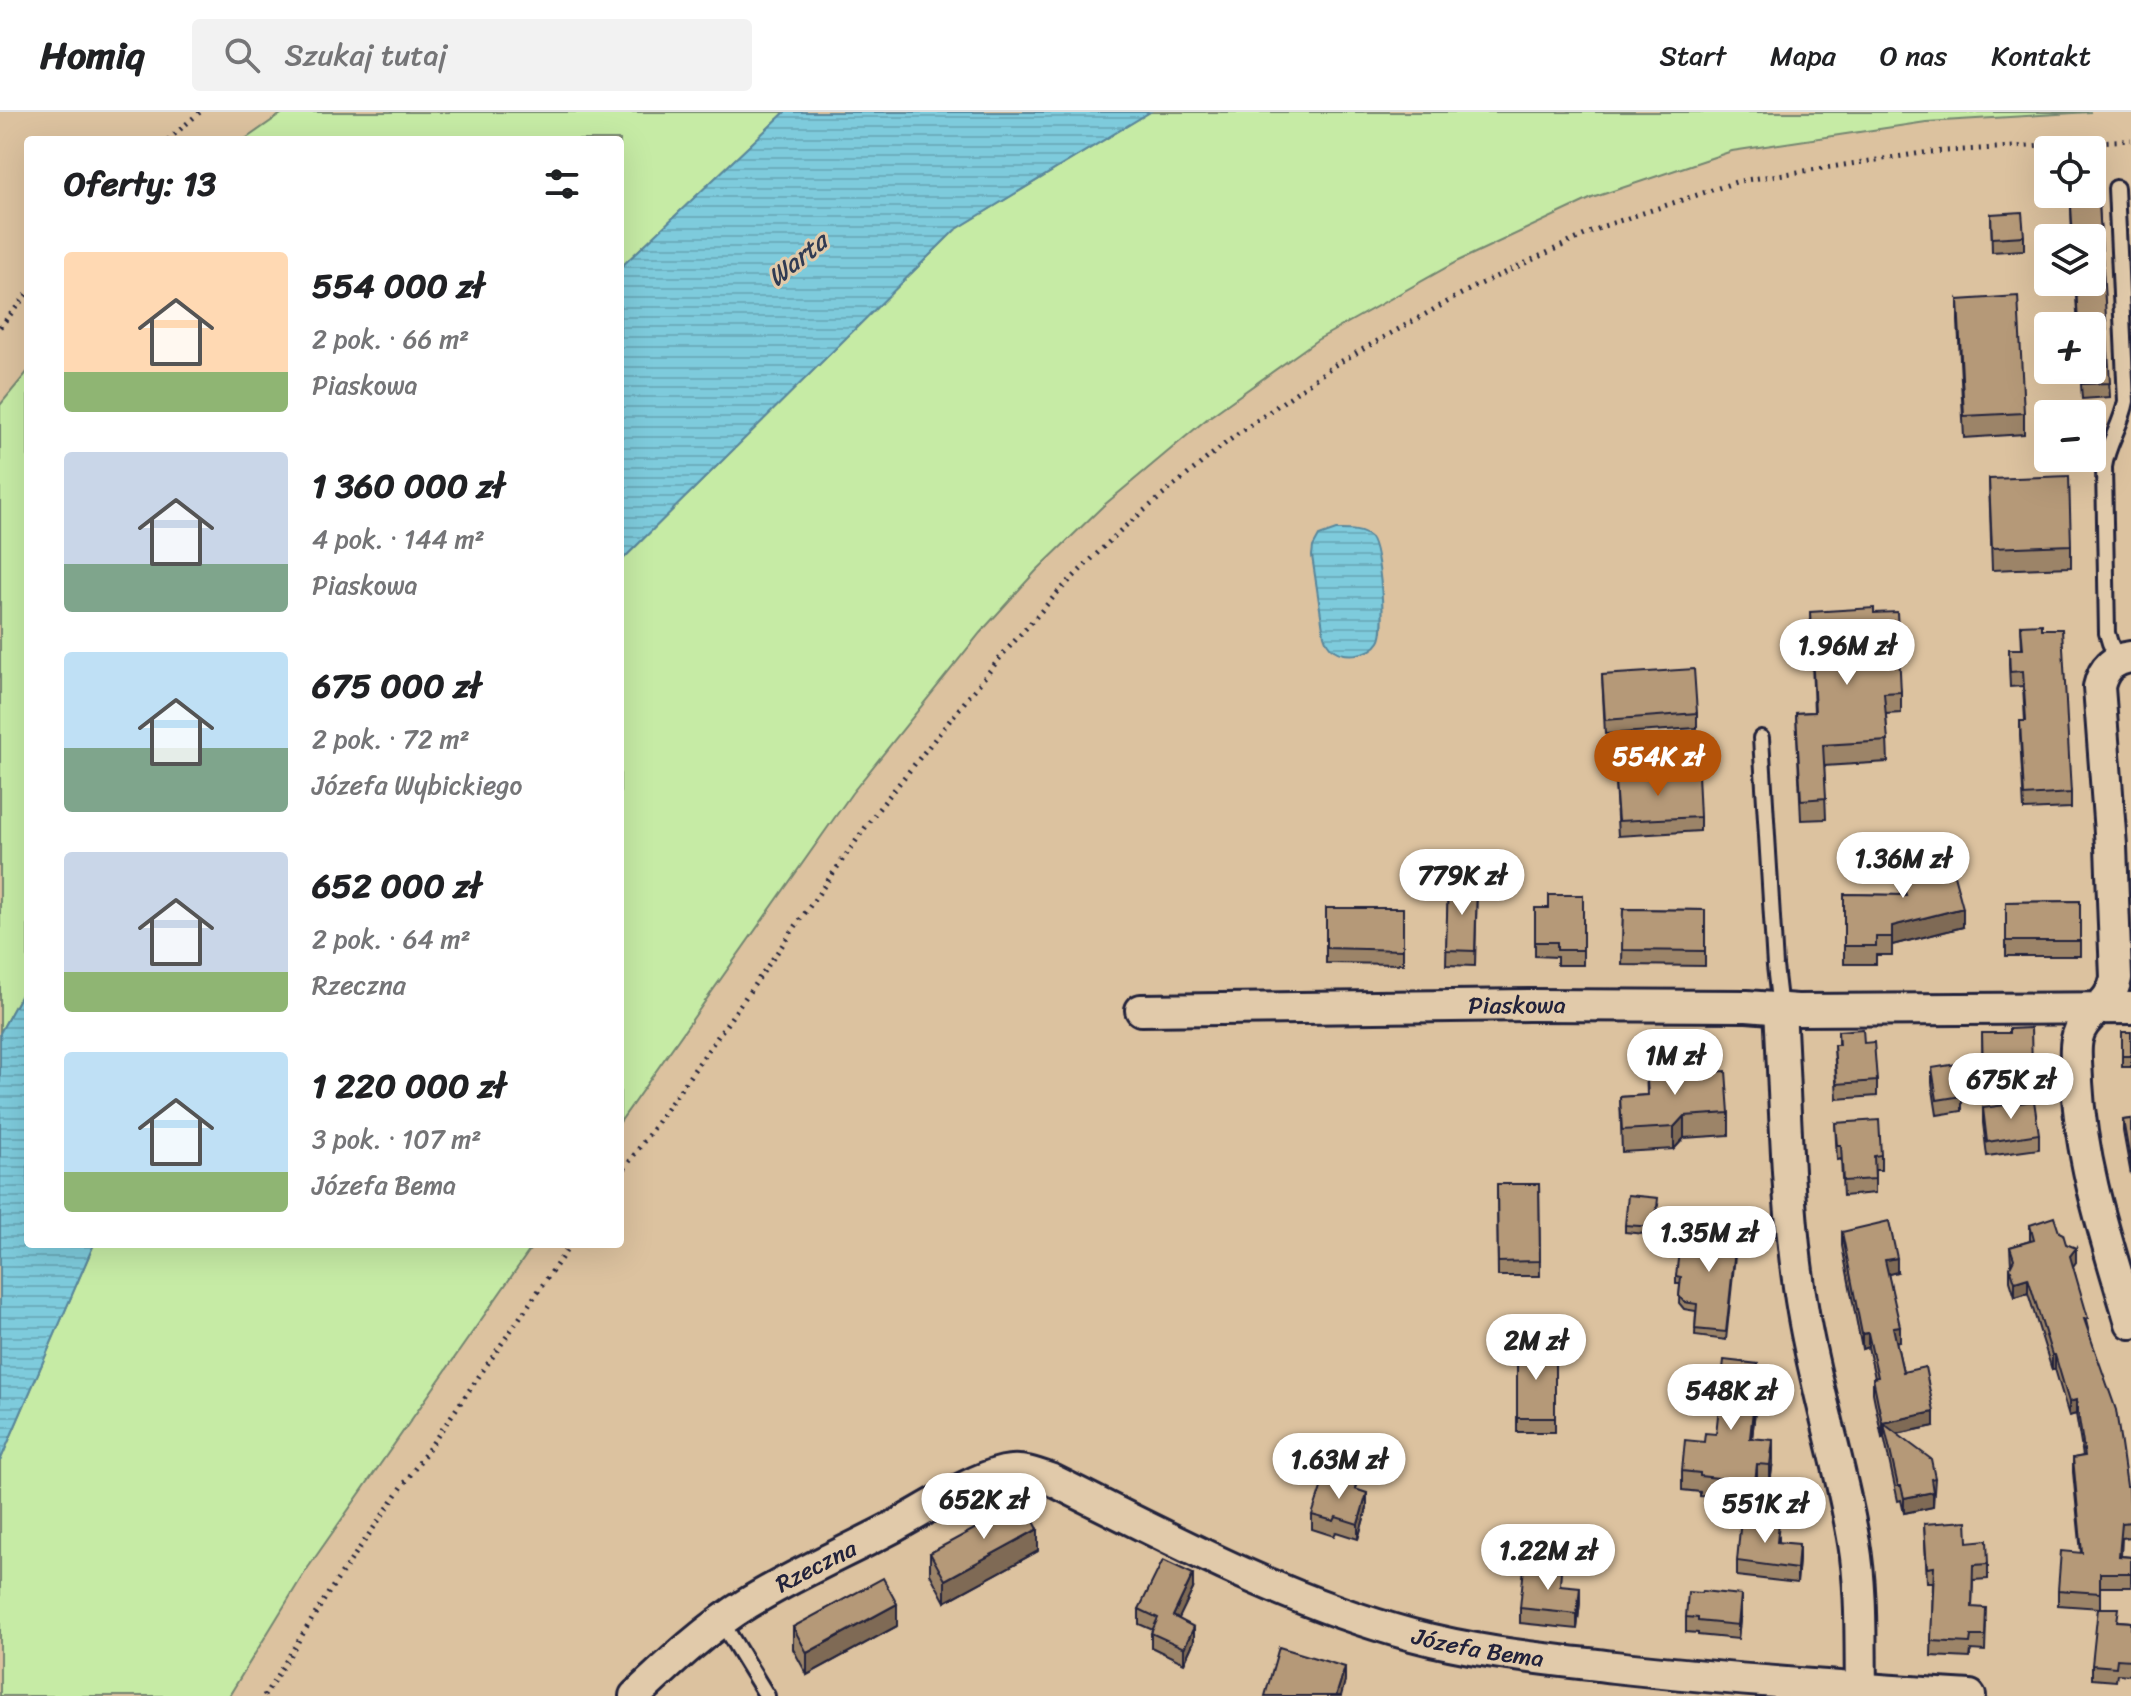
<!DOCTYPE html>
<html lang="pl">
<meta charset="utf-8">
<style>
:root{--surface:#fff;--page:#f2f2f2;--text:#202124;--muted:#757577;--line:#e0e0e0;--accent:#b45309}
body{margin:0;font-family:Sriracha,sans-serif;background:var(--page);color:var(--text);height:100vh;display:flex;flex-direction:column;font-size:30px;white-space:nowrap}
*{box-sizing:border-box;margin:0}
p{font-size:26px;color:var(--muted)}
.icon{flex:none;width:44px;height:44px;fill:none;stroke:currentColor;stroke-width:2;stroke-linecap:round;stroke-linejoin:round}
.map{position:relative;flex:1;overflow:hidden}
.sheet{position:absolute;left:24px;top:24px;width:600px;height:1112px;display:flex;flex-direction:column;background:var(--surface);border-radius:8px;box-shadow:0 8px 32px #0002}
.sheet>*{flex:none}
.tools{position:absolute;left:2034px;top:24px;display:grid;gap:16px}
.tools a{display:grid;place-items:center;width:72px;height:72px;border-radius:8px;background:var(--surface);box-shadow:0 8px 32px #0002;font-size:40px}
.price{position:absolute;translate:-50% -68px;padding:0 18px;border-radius:28px;background:#fff;color:#222;font-size:26px;line-height:52px;filter:drop-shadow(0 2px 4px #0008)}
.price::after{content:'';position:absolute;left:50%;top:48px;width:24px;height:18px;margin-left:-12px;background:inherit;clip-path:polygon(0 0,100% 0,50% 100%)}
.price.current{background:var(--accent);color:#fff}
ul{padding:0;list-style:none}
li{display:flex;align-items:center;gap:24px;height:200px;padding:0 40px}
li span{display:grid;place-items:center;flex:none;width:224px;height:160px;border-radius:8px;color:#555}
li>.icon{margin-inline-start:auto}
span .icon{width:96px;height:96px;fill:#fffc;stroke-width:1}
li b{font-size:34px}
h2{display:flex;justify-content:space-between;align-items:center;height:96px;padding:0 40px;font-size:34px}
header{display:flex;align-items:center;gap:48px;box-sizing:border-box;height:112px;padding:0 40px;background:var(--surface);border-bottom:2px solid var(--line)}
header strong{font-size:38px}
nav{display:flex;gap:44px;margin-inline-start:auto;font-size:28px}
.search{width:560px;height:72px;background:var(--page);display:flex;align-items:center;gap:20px;box-sizing:border-box;padding:0 28px;border-radius:8px;color:var(--muted);font-size:30px}
.map>svg:first-child{display:block}
</style>
<header>
<strong>Homiq</strong>
<div class="search"><svg class="icon" aria-label="search" viewBox="0 0 24 24"><circle cx="10" cy="10" r="6"/><path d="M15 15l6 6"/></svg>Szukaj tutaj</div>
<nav><a>Start</a><a>Mapa</a><a>O nas</a><a>Kontakt</a></nav>
</header>
<div class="map">
<svg width="2131" height="1584" viewBox="0 0 2131 1584">
<defs>
<pattern id="water-rules" width="6" height="5" patternUnits="userSpaceOnUse" patternTransform="scale(2)"><rect width="6" height="5" fill="#7ecbdc"/><path d="M0 2.5h6" fill="none" stroke="#6daebe"/></pattern>
</defs>
<rect width="100%" height="100%" fill="#dcc29f"/>
<filter id="ink" filterUnits="userSpaceOnUse"><feTurbulence type="fractalNoise" baseFrequency=".0125" numOctaves="2"/><feDisplacementMap in="SourceGraphic" scale="16" xChannelSelector="R" yChannelSelector="G"/><feConvolveMatrix kernelMatrix="1 2 1 2 8 2 1 2 1" color-interpolation-filters="sRGB"/></filter>
<g filter="url(#ink)">
<g fill="#c6eba5" stroke="#748670" stroke-width="2">
<polygon points="284,0 785,0 620,156 620,28 244,28"/>
<polygon points="1150,0 2091,0 1926,10 1732,39 1592,86 1458,149 1317,228 1208,306 1103,394 1036,459 980,521 852,681 620,1010 620,450 955,118"/>
<polygon points="28,259 28,870 0,921 0,293"/>
<polygon points="94,1132 534,1132 305,1460 229,1584 0,1584 0,1349"/>
</g>
<g fill="url(#water-rules)" stroke="#59879c" stroke-width="2">
<polygon points="785,0 1150,0 955,118 620,450 620,156"/>
<path d="M 1336,418 C 1347,418 1362,417 1371,426 C 1380,437 1387,518 1379,530 C 1371,543 1346,546 1334,538 C 1328,535 1326,529 1324,523 L 1312,444 L 1313,435 L 1319,424 Z"/>
<polygon points="28,870 28,1132 94,1132 0,1349 0,921"/>
</g>
<g fill="none" stroke-linecap="round" stroke-linejoin="round">
<defs>
<g id="service">
<path d="M 2116,76 L 2126,289 C 2122,312 2107,332 2104,355 L 2107,521 L 2110,531 L 2118,548"/>
<polyline points="1761,626 1775,854 1780,897"/>
<polyline points="721,1509 767,1584"/>
</g>
<g id="minor">
<path d="M 2131,545 C 2113,547 2103,557 2099,575 L 2111,734 L 2116,866 C 2111,896 2082,901 2077,927 C 2074,940 2077,957 2077,970 C 2081,1054 2108,1132 2131,1211"/>
<path id="s1" d="M 1141,898 L 1528,893 L 1747,894 L 1797,898 L 2131,896"/>
<path d="M 1780,898 C 1786,998 1786,1101 1803,1200 C 1816,1278 1841,1353 1854,1431 C 1862,1479 1860,1528 1861,1576"/>
<path id="s2" d="M 635,1584 C 670,1551 707,1516 748,1491 C 795,1462 846,1440 895,1414 C 925,1398 972,1367 1004,1360 C 1021,1356 1036,1362 1052,1368 C 1169,1426 1285,1489 1412,1523 C 1478,1541 1547,1547 1614,1555 C 1733,1568 1851,1576 1970,1584"/>
</g>
</defs>
<use href="#service" stroke="#22223b" stroke-width="20"/>
<use href="#minor" stroke="#22223b" stroke-width="36"/>
<g stroke="#22223b" stroke-width="5" stroke-dasharray="2 6" stroke-linecap="butt">
<polyline points="168,28 200,0"/>
<polyline points="0,215 28,181"/>
<polyline points="620,1063 877,699 1004,541 1058,480 1123,416 1227,330 1333,254 1472,176 1604,114 1739,69 1929,40 2131,28"/>
<polyline points="264,1584 331,1477 571,1132"/>
</g>
<use href="#service" stroke="#e1caaa" stroke-width="14"/>
<use href="#minor" stroke="#e1caaa" stroke-width="30"/>
</g>
<g fill="#9c8467" stroke="#22223b" stroke-width="2">
<polygon points="2099,92 2110,285 2082,287 2080,258 2092,258 2092,214 2078,214 2075,170 2092,170 2092,126 2072,126 2071,94"/>
<polygon points="1991,102 2024,124 2024,138 1992,140"/>
<polygon points="1958,188 2024,301 2024,322 1964,326 1958,209"/>
<polygon points="1989,367 2071,433 2071,455 1992,458"/>
<polygon points="1810,500 1874,501 1901,580 1901,601 1886,602 1888,650 1824,654 1826,707 1801,708 1796,601 1814,600"/>
<polygon points="2021,513 2042,517 2071,681 2071,696 2024,698 2020,624 2020,609 2025,609 2023,574 2010,575 2009,552 2009,537 2022,537"/>
<polygon points="1602,563 1697,601 1697,616 1605,622"/>
<polygon points="1615,669 1700,705 1700,719 1618,724"/>
<polygon points="1921,744 1963,815 1892,833 1892,843 1876,843 1876,852 1844,852 1844,782 1901,783 1896,765 1896,747"/>
<polygon points="1448,771 1477,772 1475,854 1446,853"/>
<polygon points="1583,783 1583,853 1557,853 1557,845 1535,844 1535,796 1549,796"/>
<polygon points="2080,789 2080,844 2006,844 2006,790"/>
<polygon points="1326,796 1403,796 1403,852 1326,851"/>
<polygon points="1623,797 1705,798 1705,854 1622,853"/>
<polygon points="1838,919 1864,931 1877,969 1877,984 1837,987 1834,933 1838,933"/>
<rect x="2122" y="920" width="9" height="35"/>
<polygon points="1982,921 2009,921 2032,957 2032,972 1983,972"/>
<polygon points="1646,954 1693,961 1729,1001 1729,1023 1684,1026 1674,1037 1622,1040 1620,985 1647,983"/>
<polygon points="1932,956 1962,984 1962,999 1937,1003 1932,971"/>
<polygon points="1983,996 2039,1022 2039,1037 1987,1044 1983,1011"/>
<polygon points="2131,1007 2131,1063 2123,1019 2123,1008"/>
<polygon points="1835,1011 1881,1043 1881,1058 1875,1058 1875,1081 1843,1084 1841,1047 1837,1048"/>
<polygon points="1497,1072 1539,1072 1540,1164 1498,1164"/>
<polygon points="1658,1093 1655,1123 1625,1120 1625,1113"/>
<polygon points="1732,1111 1729,1136 1735,1144 1726,1228 1695,1224 1696,1199 1684,1197 1679,1191 1680,1172 1676,1172 1676,1164 1704,1134"/>
<polygon points="2030,1113 2059,1120 2076,1150 2073,1154 2131,1397 2131,1425 2122,1426 2121,1444 2131,1445 2131,1475 2100,1475 2100,1496 2058,1493 2058,1478 2081,1441 2073,1360 2073,1346 2083,1344 2076,1302 2069,1304 2055,1257 2052,1258 2028,1181 2015,1185 2010,1169 2010,1155 2011,1153 2010,1135 2030,1129"/>
<polygon points="1842,1120 1897,1160 1888,1162 1900,1229 1896,1229 1903,1260 1934,1314 1897,1322 1935,1366 1933,1395 1904,1401 1901,1388 1898,1389 1884,1325 1882,1326 1873,1281 1873,1266 1875,1266 1868,1235 1862,1237 1842,1134"/>
<rect x="1517" y="1233" width="38" height="87"/>
<polygon points="1758,1271 1752,1326 1773,1348 1770,1372 1757,1371 1755,1389 1700,1384 1700,1380 1682,1378 1682,1359 1704,1330 1716,1322"/>
<polygon points="1356,1378 1367,1396 1358,1427 1336,1420 1334,1424 1312,1417 1312,1403"/>
<polygon points="1924,1412 1968,1430 1988,1452 1988,1467 1973,1468 1972,1495 1986,1510 1985,1539 1971,1538 1970,1546 1931,1544 1933,1470 1927,1470"/>
<polygon points="1779,1425 1779,1430 1799,1447 1797,1471 1737,1464 1737,1449"/>
<polygon points="1038,1439 945,1490 930,1462 930,1441"/>
<polygon points="1561,1473 1580,1490 1577,1517 1520,1511 1520,1496"/>
<polygon points="1193,1477 1178,1507 1194,1529 1184,1551 1151,1535 1151,1521 1153,1518 1139,1512 1139,1497"/>
<polygon points="1741,1498 1738,1527 1698,1523 1698,1521 1686,1520 1686,1505"/>
<polygon points="2119,1509 2131,1510 2131,1563 2117,1562 2116,1569 2092,1567 2092,1553"/>
<polygon points="897,1514 807,1563 793,1537 793,1515"/>
</g>
<g fill="#7f6b54" stroke="#22223b" stroke-width="2">
<polygon points="1963,796 1963,815 1892,833 1892,814"/>
<polygon points="1684,1004 1684,1026 1674,1037 1674,1015"/>
<polygon points="2076,1136 2076,1150 2070,1158 2070,1144"/>
<polygon points="1897,1146 1897,1160 1885,1163 1885,1148"/>
<polygon points="2028,1166 2028,1181 2015,1185 2015,1170"/>
<polygon points="1900,1214 1900,1229 1893,1230 1893,1215"/>
<polygon points="1868,1221 1868,1235 1862,1237 1862,1222"/>
<polygon points="2052,1243 2055,1243 2055,1257 2052,1258"/>
<polygon points="1758,1252 1758,1271 1750,1345 1750,1326"/>
<polygon points="2076,1288 2076,1302 2069,1304 2069,1290"/>
<polygon points="1934,1300 1934,1314 1887,1324 1884,1312 1884,1325 1882,1326 1882,1311"/>
<polygon points="1773,1328 1773,1348 1770,1372 1770,1353"/>
<polygon points="1757,1352 1757,1371 1755,1389 1755,1370"/>
<polygon points="1933,1380 1933,1395 1904,1401 1904,1386"/>
<polygon points="1367,1381 1367,1396 1358,1427 1358,1412"/>
<polygon points="1038,1417 1038,1439 945,1490 945,1468"/>
<polygon points="1799,1432 1799,1447 1797,1471 1797,1457"/>
<polygon points="1193,1462 1193,1477 1173,1519 1173,1504"/>
<polygon points="1580,1475 1580,1490 1577,1517 1577,1502"/>
<polygon points="1741,1483 1741,1498 1738,1527 1738,1513"/>
<polygon points="897,1492 897,1514 807,1563 807,1541"/>
<polygon points="1194,1515 1194,1529 1184,1551 1184,1536"/>
<polygon points="1345,1555 1345,1569 1341,1584 1336,1584"/>
</g>
<g fill="#b59978" stroke="#22223b" stroke-width="2">
<polygon points="2099,92 2110,271 2082,272 2081,258 2092,258 2092,214 2078,214 2076,170 2092,170 2092,126 2073,126 2071,94"/>
<polygon points="2022,100 2024,124 1992,126 1991,102"/>
<polygon points="2018,184 2024,301 1964,304 1958,188"/>
<polygon points="2069,364 2071,433 1992,436 1989,367"/>
<polygon points="1874,496 1874,501 1897,500 1901,580 1884,581 1888,629 1823,633 1826,686 1801,688 1796,601 1815,600 1810,500"/>
<polygon points="2042,512 2042,517 2062,517 2071,681 2024,684 2020,609 2026,609 2023,559 2010,560 2009,537 2023,537 2021,513"/>
<polygon points="1694,557 1697,601 1605,608 1602,563"/>
<polygon points="1698,662 1700,705 1618,709 1615,669"/>
<polygon points="1947,737 1963,796 1892,814 1892,825 1876,825 1876,834 1844,834 1844,782 1906,783 1896,747 1920,741 1921,744"/>
<polygon points="1448,771 1477,772 1475,839 1446,838"/>
<polygon points="1549,783 1583,783 1583,838 1557,838 1557,830 1535,830 1535,796 1549,796"/>
<polygon points="2080,789 2080,829 2006,829 2006,790"/>
<polygon points="1326,796 1403,796 1403,838 1326,836"/>
<polygon points="1623,797 1705,798 1705,839 1622,838"/>
<polygon points="2031,916 2032,957 1983,958 1982,921 2009,921 2009,917"/>
<polygon points="1863,917 1864,931 1874,930 1877,969 1837,972 1834,933 1839,933 1838,919"/>
<rect x="2122" y="920" width="9" height="24"/>
<polygon points="1692,951 1693,961 1726,959 1729,1001 1684,1004 1674,1015 1622,1018 1620,985 1648,983 1646,954"/>
<polygon points="1957,952 1962,984 1937,988 1932,956"/>
<polygon points="2034,989 2039,1022 1987,1030 1983,996"/>
<polygon points="2131,1007 2131,1053 2123,1008"/>
<polygon points="1879,1008 1881,1043 1874,1044 1875,1067 1843,1069 1841,1033 1837,1033 1835,1011"/>
<polygon points="1497,1072 1539,1072 1540,1149 1498,1150"/>
<polygon points="1628,1083 1658,1086 1655,1115 1625,1113"/>
<polygon points="1707,1100 1732,1103 1728,1136 1735,1137 1726,1220 1695,1217 1697,1192 1684,1190 1679,1184 1681,1165 1676,1164 1680,1131 1704,1134"/>
<polygon points="2054,1105 2059,1120 2063,1122 2066,1132 2076,1136 2070,1144 2088,1206 2084,1207 2116,1298 2127,1374 2129,1374 2131,1410 2122,1411 2119,1444 2131,1445 2131,1461 2100,1461 2100,1481 2058,1478 2061,1439 2082,1441 2073,1346 2085,1344 2076,1288 2069,1290 2055,1243 2052,1243 2028,1166 2015,1170 2010,1155 2014,1147 2010,1135 2034,1128 2030,1113"/>
<polygon points="1889,1109 1897,1146 1885,1148 1900,1214 1893,1215 1903,1260 1925,1255 1934,1300 1882,1311 1873,1266 1878,1265 1868,1221 1862,1222 1842,1120"/>
<rect x="1517" y="1233" width="38" height="73"/>
<polygon points="1724,1248 1758,1252 1750,1326 1773,1328 1770,1353 1757,1352 1755,1370 1700,1364 1700,1361 1682,1359 1685,1328 1704,1330 1705,1321 1716,1322"/>
<polygon points="1884,1312 1931,1347 1935,1366 1931,1367 1933,1380 1904,1386 1901,1374 1898,1374"/>
<polygon points="1325,1364 1356,1374 1355,1377 1367,1381 1358,1412 1336,1405 1334,1409 1312,1403"/>
<polygon points="1024,1390 1038,1417 945,1468 930,1441"/>
<polygon points="1741,1406 1779,1410 1777,1430 1799,1432 1797,1457 1737,1449"/>
<polygon points="1967,1409 1968,1430 1987,1428 1988,1452 1973,1453 1972,1495 1986,1496 1985,1524 1971,1524 1970,1531 1931,1529 1934,1455 1927,1456 1924,1412"/>
<polygon points="1163,1448 1193,1462 1173,1504 1194,1515 1184,1536 1151,1521 1158,1506 1139,1497"/>
<polygon points="1524,1455 1561,1459 1560,1473 1580,1475 1577,1502 1520,1496"/>
<polygon points="883,1466 897,1492 807,1541 793,1515"/>
<polygon points="1702,1479 1741,1483 1738,1513 1698,1509 1698,1506 1686,1505 1688,1480 1701,1481"/>
<polygon points="2098,1496 2119,1496 2117,1509 2131,1510 2131,1548 2117,1547 2116,1555 2092,1553"/>
<polygon points="1279,1535 1345,1555 1336,1584 1265,1584"/>
</g>
</g>
<g text-anchor="middle" stroke-width="6" stroke-linejoin="round" paint-order="stroke">
<g font-size="24" fill="#22223b" stroke="#e1caaa">
<text dy="8" stroke="none"><textPath href="#s1" startOffset="376">Piaskowa</textPath></text>
<text dy="8" stroke="none"><textPath href="#s2" startOffset="224">Rzeczna</textPath></text>
<text dy="8" stroke="none"><textPath href="#s2" startOffset="944">Józefa Bema</textPath></text>
</g>
<g font-size="26" font-style="italic" fill="#303b53" stroke="#e1caaa">
<text transform="translate(797 147) rotate(-39)" y="9">Warta</text>
</g>
</g>
</svg>
<div class="tools">
<a><svg class="icon" aria-label="locate" viewBox="0 0 24 24"><circle cx="12" cy="12" r="6"/><path d="M12 2v4M12 18v4M2 12h4M18 12h4"/></svg></a>
<a><svg class="icon" aria-label="layers" viewBox="0 0 24 24"><path d="M12 4l9 5-9 5-9-5zM3 14l9 5 9-5"/></svg></a>
<a>+</a>
<a>−</a>
</div>
<b class="price" style="left:1847px;top:575px">1.96M zł</b>
<b class="price current" style="left:1658px;top:686px">554K zł</b>
<b class="price" style="left:1903px;top:788px">1.36M zł</b>
<b class="price" style="left:1462px;top:805px">779K zł</b>
<b class="price" style="left:1675px;top:985px">1M zł</b>
<b class="price" style="left:2011px;top:1009px">675K zł</b>
<b class="price" style="left:1709px;top:1162px">1.35M zł</b>
<b class="price" style="left:1536px;top:1270px">2M zł</b>
<b class="price" style="left:1731px;top:1320px">548K zł</b>
<b class="price" style="left:1339px;top:1389px">1.63M zł</b>
<b class="price" style="left:984px;top:1429px">652K zł</b>
<b class="price" style="left:1765px;top:1433px">551K zł</b>
<b class="price" style="left:1548px;top:1480px">1.22M zł</b>
<section class="sheet">
<h2>Oferty: 13<svg class="icon" aria-label="filters" viewBox="0 0 24 24"><path d="M4 7h16M4 17h16"/><circle cx="9" cy="7" r="2"/><circle cx="15" cy="17" r="2"/></svg></h2>
<ul>
<li><span style="background:linear-gradient(#ffd9b3 75%,#8fb573 0)"><svg class="icon" aria-label="home" viewBox="0 0 24 24"><path d="M3 11l9-7 9 7M6 9v11h12V9"/></svg></span><div><b>554 000 zł</b><p>2 pok. · 66 m²</p><p>Piaskowa</p></div></li>
<li><span style="background:linear-gradient(#c9d6e8 70%,#7fa58c 0)"><svg class="icon" aria-label="home" viewBox="0 0 24 24"><path d="M3 11l9-7 9 7M6 9v11h12V9"/></svg></span><div><b>1 360 000 zł</b><p>4 pok. · 144 m²</p><p>Piaskowa</p></div></li>
<li><span style="background:linear-gradient(#bfe0f5 60%,#7fa58c 0)"><svg class="icon" aria-label="home" viewBox="0 0 24 24"><path d="M3 11l9-7 9 7M6 9v11h12V9"/></svg></span><div><b>675 000 zł</b><p>2 pok. · 72 m²</p><p>Józefa Wybickiego</p></div></li>
<li><span style="background:linear-gradient(#c9d6e8 75%,#8fb573 0)"><svg class="icon" aria-label="home" viewBox="0 0 24 24"><path d="M3 11l9-7 9 7M6 9v11h12V9"/></svg></span><div><b>652 000 zł</b><p>2 pok. · 64 m²</p><p>Rzeczna</p></div></li>
<li><span style="background:linear-gradient(#bfe0f5 75%,#8fb573 0)"><svg class="icon" aria-label="home" viewBox="0 0 24 24"><path d="M3 11l9-7 9 7M6 9v11h12V9"/></svg></span><div><b>1 220 000 zł</b><p>3 pok. · 107 m²</p><p>Józefa Bema</p></div></li>
</ul>
</section>
</div>
